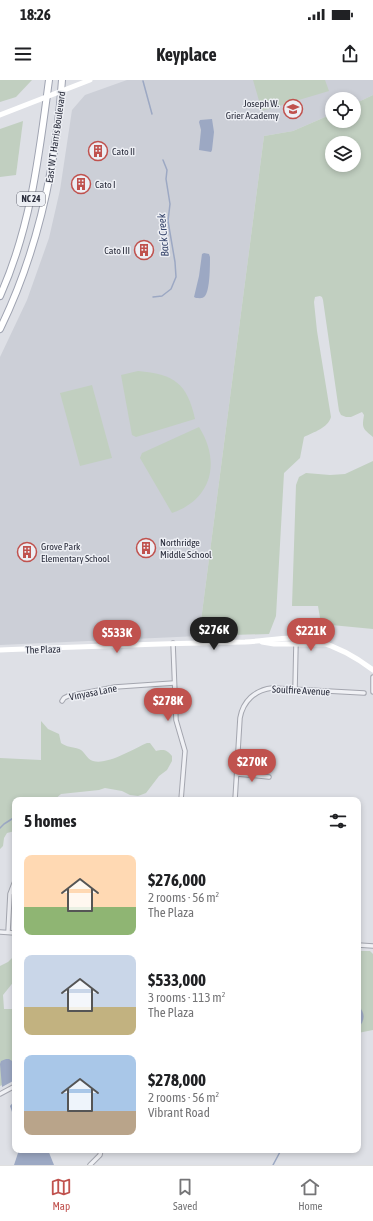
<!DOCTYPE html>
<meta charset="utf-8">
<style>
:root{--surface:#fff;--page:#f2f2f2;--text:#202124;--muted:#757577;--line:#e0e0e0;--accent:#c0524e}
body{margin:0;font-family:"Asap Condensed",sans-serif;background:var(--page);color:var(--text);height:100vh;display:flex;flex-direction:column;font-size:15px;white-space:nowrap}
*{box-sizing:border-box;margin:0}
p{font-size:13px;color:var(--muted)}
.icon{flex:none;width:22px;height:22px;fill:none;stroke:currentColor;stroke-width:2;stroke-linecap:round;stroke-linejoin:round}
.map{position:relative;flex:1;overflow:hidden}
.drawer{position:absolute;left:12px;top:717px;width:349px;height:356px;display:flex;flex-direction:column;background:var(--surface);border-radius:8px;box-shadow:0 2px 6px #0003}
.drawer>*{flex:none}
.controls{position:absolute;left:325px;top:12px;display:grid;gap:8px}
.controls a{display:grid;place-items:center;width:36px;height:36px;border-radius:50%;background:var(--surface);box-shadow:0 2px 6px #0003;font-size:20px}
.price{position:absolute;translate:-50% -34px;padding:0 9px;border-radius:14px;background:var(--accent);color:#fff;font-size:13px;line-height:26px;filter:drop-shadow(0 1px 2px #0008)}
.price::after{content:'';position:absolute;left:50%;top:24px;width:12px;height:9px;margin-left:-6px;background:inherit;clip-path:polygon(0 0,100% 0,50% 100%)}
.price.selected{background:#222;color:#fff}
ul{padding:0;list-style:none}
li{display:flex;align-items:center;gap:12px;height:100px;padding:0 12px}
li span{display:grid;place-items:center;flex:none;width:112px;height:80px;border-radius:8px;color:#555}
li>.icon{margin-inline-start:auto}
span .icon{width:48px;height:48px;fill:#fffc;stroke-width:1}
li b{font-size:17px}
h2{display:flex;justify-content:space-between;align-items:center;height:48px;padding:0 12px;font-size:17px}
.status{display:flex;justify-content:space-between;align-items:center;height:28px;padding:0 20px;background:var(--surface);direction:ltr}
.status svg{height:11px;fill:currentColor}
header{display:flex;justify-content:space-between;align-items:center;height:52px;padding:0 12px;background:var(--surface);font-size:18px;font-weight:700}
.tab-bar{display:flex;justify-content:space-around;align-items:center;height:56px;border-top:1px solid var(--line);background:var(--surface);font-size:11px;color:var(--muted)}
.tab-bar a{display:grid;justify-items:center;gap:2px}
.tab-bar .selected{color:var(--accent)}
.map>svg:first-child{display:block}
</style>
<div class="status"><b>18:26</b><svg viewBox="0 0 49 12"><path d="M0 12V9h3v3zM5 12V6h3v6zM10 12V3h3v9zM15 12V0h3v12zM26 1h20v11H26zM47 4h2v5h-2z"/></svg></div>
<header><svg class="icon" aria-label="menu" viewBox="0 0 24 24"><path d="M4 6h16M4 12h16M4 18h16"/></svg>Keyplace<svg class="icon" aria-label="share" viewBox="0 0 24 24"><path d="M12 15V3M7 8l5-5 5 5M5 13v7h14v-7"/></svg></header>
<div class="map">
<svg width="373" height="1085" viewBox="0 0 373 1085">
<rect width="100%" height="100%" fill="#dee0e6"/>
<polygon fill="#cccfd7" points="127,0 373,0 373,15 354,24 354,19 332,19 332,34 293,51 264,56 199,556 0,565 0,277 27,220 49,158 60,110 72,30 85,15"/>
<g fill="#c1cfc0" fill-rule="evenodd">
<polygon points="0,0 32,0 16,17 0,22"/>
<polygon points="253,0 325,0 329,11 262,31"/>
<path d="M 373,15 L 373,357 C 362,348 362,348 364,335 L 362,332 L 351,337 L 346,337 L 341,335 L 339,331 L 323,220 L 322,217 L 320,216 L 315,217 L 314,222 L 317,251 L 331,337 C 328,348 314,352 304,357 L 300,378 L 284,393 L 276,536 L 269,554 L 199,556 L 264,56 L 293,51 L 332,34 L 332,41 L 354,41 L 354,24 ZM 332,63 L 354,63 L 354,85 L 332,85 Z"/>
<polygon points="23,41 16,95 0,97 0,49"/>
<path d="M 138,291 C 174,294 187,303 195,339 L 136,357 L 132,355 L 121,295 Z"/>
<polygon points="92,305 112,378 80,386 60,313"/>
<path d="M 199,347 C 221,382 212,419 172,433 L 140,378 L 142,373 Z"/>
<polygon points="373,381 373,549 321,544 318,526 292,526 296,405 299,397 306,393 330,395 345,394"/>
<path d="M 41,641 L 48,649 L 59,654 L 61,663 C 66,667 73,667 79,669 C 85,671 86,679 93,681 C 108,685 133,669 147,663 L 150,663 L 156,671 C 164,669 167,670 172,676 L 172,681 L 167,690 L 159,696 L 146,713 L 138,716 L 130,715 L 122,711 L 105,708 L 99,710 L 61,714 L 54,720 L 15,720 L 15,751 L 7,753 L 4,758 L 3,766 L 0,769 L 0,678 L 41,680 Z"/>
<polygon points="358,871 370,871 373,874 373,950 358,953"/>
<polygon points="15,875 15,900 3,915 4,929 15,929 15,999 0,1006 0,886 8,882"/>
</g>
<g fill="#9ca8c3">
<polygon points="212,39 214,52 212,70 211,72 199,70 201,50 199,42 200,40"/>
<path d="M 204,173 L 209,174 L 210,177 C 210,186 210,210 205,216 C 203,219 199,218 196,218 L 194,217 L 199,196 L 202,174 Z"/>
<path d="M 358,926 C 366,932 365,942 358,948 Z"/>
<polygon points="6,979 9,979 15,983 15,1000 2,1007 0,984 1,981"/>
<polygon points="15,1020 15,1041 10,1026"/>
<polygon points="19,1070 48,1070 54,1085 14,1085"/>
</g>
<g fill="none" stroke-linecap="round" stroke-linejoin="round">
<g stroke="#9ca8c3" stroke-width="1.5">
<polyline points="143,1 152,34"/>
<polyline points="153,217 162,216 171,209 176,197 175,182 168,141 170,124 166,99 167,90 163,80"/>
<polyline points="0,748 4,744 15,737"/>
<polyline points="273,1085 281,1070"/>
</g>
<defs>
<g id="street">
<polyline points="173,563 176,640 185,671 181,720"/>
<polyline points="373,597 373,612"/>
<polyline points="295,610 296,563"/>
<polyline points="62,621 64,618 68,616 115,607 174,603"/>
<polyline points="237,694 269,697"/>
<path d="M 235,720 L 240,638 C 243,621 255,610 272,608 L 364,613"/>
<polyline points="0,852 15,853"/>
<polyline points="8,852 10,814 15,801"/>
<polyline points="358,865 373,866"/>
<polyline points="0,1014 15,1006"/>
<polyline points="90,1085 100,1075 101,1070"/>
</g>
<g id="primary">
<path d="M 0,216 C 31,147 39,75 49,0"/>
<path d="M 0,249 C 38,171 56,87 62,0"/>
</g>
</defs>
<use href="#street" stroke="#a4a6af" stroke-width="5.5"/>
<use href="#primary" stroke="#9fa3b1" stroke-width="8"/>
<use href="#street" stroke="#f0f1f5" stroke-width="3.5"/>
<g stroke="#fff" stroke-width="5">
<polyline points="0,35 90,0"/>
<polyline points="262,562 274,564 324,564"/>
<path d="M 0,570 C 82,567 163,563 245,562 C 269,561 294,554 317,561 C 338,567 356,577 373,590"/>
</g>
<use href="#primary" stroke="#fff" stroke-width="6"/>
</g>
<defs>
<symbol id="school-ring" viewBox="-11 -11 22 22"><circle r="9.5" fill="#edeff4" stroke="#c0524e" stroke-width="1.5"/><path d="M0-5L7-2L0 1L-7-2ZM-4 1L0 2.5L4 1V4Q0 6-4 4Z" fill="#c0524e"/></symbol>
<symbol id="building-ring" viewBox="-11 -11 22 22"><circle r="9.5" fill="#edeff4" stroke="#c0524e" stroke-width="1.5"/><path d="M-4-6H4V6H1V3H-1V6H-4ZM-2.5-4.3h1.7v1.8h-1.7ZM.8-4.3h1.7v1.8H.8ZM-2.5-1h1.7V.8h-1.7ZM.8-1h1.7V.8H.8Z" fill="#c0524e"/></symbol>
</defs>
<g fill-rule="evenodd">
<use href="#school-ring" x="282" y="18" width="22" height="22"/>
<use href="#building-ring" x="87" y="60" width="22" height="22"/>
<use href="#building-ring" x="70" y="93" width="22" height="22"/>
<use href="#building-ring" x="133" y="159" width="22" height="22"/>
<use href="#building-ring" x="135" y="457" width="22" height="22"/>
<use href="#building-ring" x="16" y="461" width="22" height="22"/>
</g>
<g text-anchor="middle" stroke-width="3" stroke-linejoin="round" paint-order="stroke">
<rect fill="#edeff4" stroke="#646672" stroke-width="1" x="17" y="112" width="28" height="14" rx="3"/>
<g font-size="9" font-weight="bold" fill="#292c3b">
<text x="31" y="122">NC 24</text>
</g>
<g font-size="10" fill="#292c3b" stroke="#edeff4" text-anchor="start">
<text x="279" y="27" text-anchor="end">Joseph W.<tspan x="279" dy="12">Grier Academy</tspan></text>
<text x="112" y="75">Cato II</text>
<text x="95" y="108">Cato I</text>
<text x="130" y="174" text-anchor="end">Cato III</text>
<text x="160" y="466">Northridge<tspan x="160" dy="12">Middle School</tspan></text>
<text x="41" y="470">Grove Park<tspan x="41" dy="12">Elementary School</tspan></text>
</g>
<g font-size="10" fill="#292c3b" stroke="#edeff4">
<text transform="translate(55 57) rotate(-82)" y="4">East W T Harris Boulevard</text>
<text transform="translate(43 569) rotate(-2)" y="4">The Plaza</text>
<text transform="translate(301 610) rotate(3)" y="4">Soulfire Avenue</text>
<text transform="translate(93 612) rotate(-11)" y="4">Vinyasa Lane</text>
</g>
<g font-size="11" font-style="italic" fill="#37456b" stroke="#edeff4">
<text transform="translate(163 155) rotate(-95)" y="4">Back Creek</text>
</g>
</g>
</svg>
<div class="controls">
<a><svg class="icon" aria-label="locate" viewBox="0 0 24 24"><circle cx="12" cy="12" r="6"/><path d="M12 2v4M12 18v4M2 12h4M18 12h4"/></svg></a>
<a><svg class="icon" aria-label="layers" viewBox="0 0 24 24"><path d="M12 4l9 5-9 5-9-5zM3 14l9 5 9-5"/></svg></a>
</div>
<b class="price selected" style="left:214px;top:571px">$276K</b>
<b class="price" style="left:311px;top:572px">$221K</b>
<b class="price" style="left:117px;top:574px">$533K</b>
<b class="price" style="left:168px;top:642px">$278K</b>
<b class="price" style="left:252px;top:703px">$270K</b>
<section class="drawer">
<h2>5 homes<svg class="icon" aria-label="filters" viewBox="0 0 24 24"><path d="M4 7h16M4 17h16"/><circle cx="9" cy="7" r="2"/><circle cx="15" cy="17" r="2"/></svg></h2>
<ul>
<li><span style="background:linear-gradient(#ffd9b3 65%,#8fb573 0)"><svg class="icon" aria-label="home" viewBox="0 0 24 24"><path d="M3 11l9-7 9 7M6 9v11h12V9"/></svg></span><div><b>$276,000</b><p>2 rooms · 56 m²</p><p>The Plaza</p></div></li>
<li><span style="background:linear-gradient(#c9d6e8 65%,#c2b280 0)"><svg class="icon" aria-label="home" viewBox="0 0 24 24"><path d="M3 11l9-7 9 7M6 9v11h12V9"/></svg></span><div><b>$533,000</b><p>3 rooms · 113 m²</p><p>The Plaza</p></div></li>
<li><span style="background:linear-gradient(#a9c7e8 70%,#b9a48a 0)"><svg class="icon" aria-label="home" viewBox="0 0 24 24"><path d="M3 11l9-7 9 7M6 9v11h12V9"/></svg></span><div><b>$278,000</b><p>2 rooms · 56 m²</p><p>Vibrant Road</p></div></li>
</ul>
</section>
</div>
<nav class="tab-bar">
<a class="selected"><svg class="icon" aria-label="map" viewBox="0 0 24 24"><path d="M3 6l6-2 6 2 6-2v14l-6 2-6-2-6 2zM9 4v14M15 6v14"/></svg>Map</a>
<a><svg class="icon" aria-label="saved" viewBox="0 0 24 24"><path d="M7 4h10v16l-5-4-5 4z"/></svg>Saved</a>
<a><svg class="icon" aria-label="home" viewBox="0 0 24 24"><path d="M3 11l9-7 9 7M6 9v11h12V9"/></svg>Home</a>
</nav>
